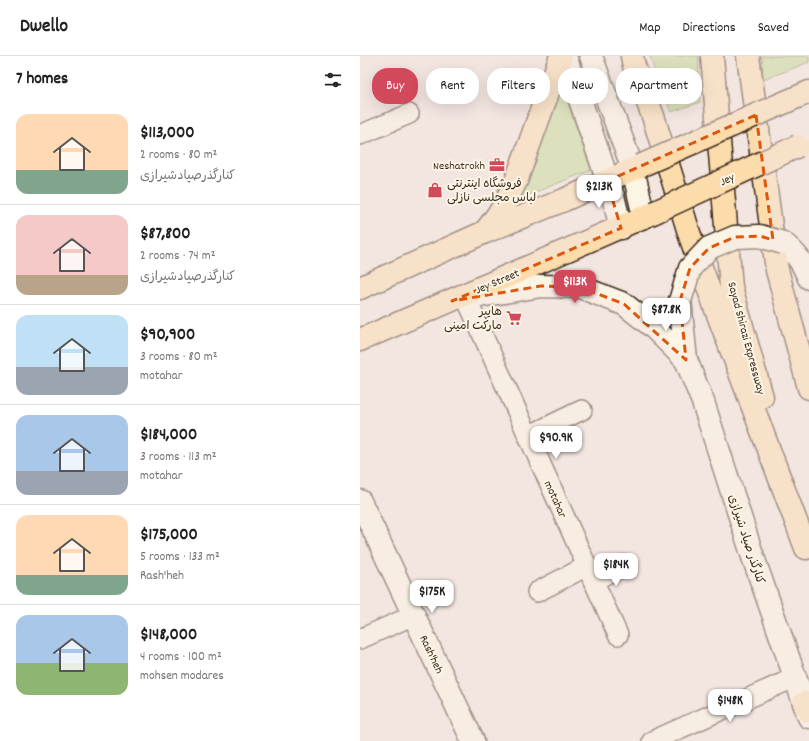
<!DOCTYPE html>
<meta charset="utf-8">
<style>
:root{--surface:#fff;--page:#f2f2f2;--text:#222;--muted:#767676;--line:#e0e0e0;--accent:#d1495b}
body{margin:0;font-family:Dekko,"Playpen Sans Arabic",sans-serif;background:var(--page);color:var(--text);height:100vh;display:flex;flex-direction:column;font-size:15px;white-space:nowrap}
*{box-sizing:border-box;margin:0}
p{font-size:13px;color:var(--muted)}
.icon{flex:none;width:22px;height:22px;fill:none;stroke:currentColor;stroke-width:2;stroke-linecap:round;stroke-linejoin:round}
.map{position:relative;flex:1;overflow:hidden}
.panel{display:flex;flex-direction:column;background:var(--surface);width:360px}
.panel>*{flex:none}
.banner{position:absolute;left:12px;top:12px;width:377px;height:36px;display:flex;gap:8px}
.price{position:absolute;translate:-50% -34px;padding:0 9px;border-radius:8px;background:#fff;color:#222;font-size:13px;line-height:26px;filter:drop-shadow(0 1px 2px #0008)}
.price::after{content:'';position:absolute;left:50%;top:24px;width:12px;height:9px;margin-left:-6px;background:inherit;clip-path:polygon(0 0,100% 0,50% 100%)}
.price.on{background:var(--accent);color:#fff}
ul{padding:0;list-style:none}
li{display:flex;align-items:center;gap:12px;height:100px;padding:0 16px}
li+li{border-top:1px solid var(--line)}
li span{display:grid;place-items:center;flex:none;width:112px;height:80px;border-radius:12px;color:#555}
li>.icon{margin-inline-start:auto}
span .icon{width:48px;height:48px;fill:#fffc;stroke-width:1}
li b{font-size:17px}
h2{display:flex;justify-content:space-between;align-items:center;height:48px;padding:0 16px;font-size:17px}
.chip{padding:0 14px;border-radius:16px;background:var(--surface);box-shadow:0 4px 16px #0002;font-size:14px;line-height:36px}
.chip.on{background:var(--accent);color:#fff}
header{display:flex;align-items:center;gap:24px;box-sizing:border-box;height:56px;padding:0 20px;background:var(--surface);border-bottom:1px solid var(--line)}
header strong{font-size:19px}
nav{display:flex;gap:22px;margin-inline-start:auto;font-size:14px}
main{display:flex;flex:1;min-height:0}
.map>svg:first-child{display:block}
</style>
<header>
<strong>Dwello</strong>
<nav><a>Map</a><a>Directions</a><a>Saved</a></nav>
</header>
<main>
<section class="panel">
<h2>7 homes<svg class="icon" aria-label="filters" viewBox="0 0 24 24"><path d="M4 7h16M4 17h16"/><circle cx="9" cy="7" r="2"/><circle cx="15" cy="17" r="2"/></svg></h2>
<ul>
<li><span style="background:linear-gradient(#ffd9b3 70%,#7fa58c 0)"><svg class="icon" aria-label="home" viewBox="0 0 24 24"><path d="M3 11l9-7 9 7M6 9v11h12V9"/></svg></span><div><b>$113,000</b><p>2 rooms · 80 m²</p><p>کنارگذرصیادشیرازی</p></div></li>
<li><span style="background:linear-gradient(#f6c9c9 75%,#b9a48a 0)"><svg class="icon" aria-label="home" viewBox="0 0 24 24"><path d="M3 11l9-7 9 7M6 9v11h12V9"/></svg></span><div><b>$87,800</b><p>2 rooms · 74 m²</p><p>کنارگذرصیادشیرازی</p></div></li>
<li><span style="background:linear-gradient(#bfe0f5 65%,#9aa5b1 0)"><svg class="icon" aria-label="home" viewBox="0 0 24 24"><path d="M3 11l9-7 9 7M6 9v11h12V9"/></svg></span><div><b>$90,900</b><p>3 rooms · 80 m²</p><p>motahar</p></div></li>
<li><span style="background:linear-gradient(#a9c7e8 70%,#9aa5b1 0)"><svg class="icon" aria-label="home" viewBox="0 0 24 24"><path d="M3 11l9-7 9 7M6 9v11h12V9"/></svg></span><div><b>$184,000</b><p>3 rooms · 113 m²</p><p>motahar</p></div></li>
<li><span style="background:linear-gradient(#ffd9b3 75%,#7fa58c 0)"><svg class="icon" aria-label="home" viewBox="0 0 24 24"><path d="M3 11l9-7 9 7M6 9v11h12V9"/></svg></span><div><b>$175,000</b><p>5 rooms · 133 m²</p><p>Rash'heh</p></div></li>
<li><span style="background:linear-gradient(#a9c7e8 60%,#8fb573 0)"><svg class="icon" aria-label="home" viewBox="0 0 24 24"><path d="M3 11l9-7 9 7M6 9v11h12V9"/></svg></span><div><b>$148,000</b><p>4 rooms · 100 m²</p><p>mohsen modares</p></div></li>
</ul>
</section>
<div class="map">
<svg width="449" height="685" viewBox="0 0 449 685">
<rect width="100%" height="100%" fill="#f3e5e0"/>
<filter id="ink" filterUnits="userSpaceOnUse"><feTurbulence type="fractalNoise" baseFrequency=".025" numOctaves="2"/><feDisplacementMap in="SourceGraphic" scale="8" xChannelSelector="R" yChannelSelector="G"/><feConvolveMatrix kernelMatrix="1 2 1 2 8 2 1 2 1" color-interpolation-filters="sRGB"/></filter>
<g filter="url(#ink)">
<g fill="#c1d990" stroke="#7e8257">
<polygon points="290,0 338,0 340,46 311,56 296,19"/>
<polygon points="402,0 449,0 449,6 403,24"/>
<polygon points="201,27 231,114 158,143"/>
</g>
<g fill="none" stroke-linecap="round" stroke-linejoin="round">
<defs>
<g id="minor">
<polyline points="0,79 49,58"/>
<polyline points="106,242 258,579"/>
<polyline points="168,380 222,354"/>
<polyline points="233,525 264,509"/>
<polyline points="177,536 227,510"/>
<polyline points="0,583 54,559"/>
<polyline points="292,685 436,621"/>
</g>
<polyline id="tertiary" points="0,445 113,685"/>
<g id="secondary">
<polyline points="205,0 253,140 261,172"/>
<polyline points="231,0 273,113 284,161"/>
<path d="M 423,187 C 437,198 442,206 449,222"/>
<polyline points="107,242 181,230 220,231 264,248 293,271 326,304"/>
<polyline points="320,245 326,304 343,346 392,498 449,661"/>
</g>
<g id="primary">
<polyline points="421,48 449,36"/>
<polyline points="125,176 142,153 156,125 201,0"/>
<polyline points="0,232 125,176 204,144 280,110"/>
<polyline points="0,284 295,156"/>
</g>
<g id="trunk">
<polyline points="272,0 274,10 293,60 330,180 354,248 446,492"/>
<polyline points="352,0 371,231 402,341"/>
<polyline points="388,0 417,214 449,332"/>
<polyline points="444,647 449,655"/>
</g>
</defs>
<use href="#minor" stroke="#3b2a1e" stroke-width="22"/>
<use href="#tertiary" stroke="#3b2a1e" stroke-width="25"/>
<use href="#secondary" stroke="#3b2a1e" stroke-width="25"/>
<use href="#primary" stroke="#3b2a1e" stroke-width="25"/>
<use href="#trunk" stroke="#3b2a1e" stroke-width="25"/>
<use href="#minor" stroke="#fcf5e5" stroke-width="19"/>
<use href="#tertiary" stroke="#fcf5e5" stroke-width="22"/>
<use href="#secondary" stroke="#fcf5e5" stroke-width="22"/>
<use href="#primary" stroke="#fddcac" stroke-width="22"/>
<use href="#trunk" stroke="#fddcac" stroke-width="22"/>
<defs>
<polyline id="secondary-bridge" points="320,245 330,212 349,192 375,181 400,180 423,187"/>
<g id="primary-bridge">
<polyline points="280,110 421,48"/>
<polyline points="295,156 438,90"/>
</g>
</defs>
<use href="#secondary-bridge" stroke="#3b2a1e" stroke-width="25" stroke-linecap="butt"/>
<use href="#primary-bridge" stroke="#3b2a1e" stroke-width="25" stroke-linecap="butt"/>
<use href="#secondary-bridge" stroke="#fcf5e5" stroke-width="22"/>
<use href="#primary-bridge" stroke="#fddcac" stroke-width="22"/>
</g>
</g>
<path d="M0 0H449V685H0ZM 396,59 L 413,184 L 400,180 L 375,181 L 349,192 L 330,212 L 320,245 L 326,304 L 264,248 L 220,231 L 181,230 L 92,245 L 261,172 L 247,125 Z" fill="#f3e5e0" fill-opacity=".55" fill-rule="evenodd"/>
<path fill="none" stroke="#df570d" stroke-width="3" stroke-dasharray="8 5" stroke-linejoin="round" d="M 396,59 L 413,184 L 400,180 L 375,181 L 349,192 L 330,212 L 320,245 L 326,304 L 264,248 L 220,231 L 181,230 L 92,245 L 261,172 L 247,125 Z"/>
<defs>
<symbol id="office-bare" viewBox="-9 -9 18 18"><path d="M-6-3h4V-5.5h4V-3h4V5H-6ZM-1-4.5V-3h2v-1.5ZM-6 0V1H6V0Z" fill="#d1495b" stroke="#fcf5e5" stroke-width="2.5" paint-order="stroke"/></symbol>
<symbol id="shop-bare" viewBox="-9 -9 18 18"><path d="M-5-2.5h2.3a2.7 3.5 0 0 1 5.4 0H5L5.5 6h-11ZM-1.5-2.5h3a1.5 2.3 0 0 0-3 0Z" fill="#d1495b" stroke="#fcf5e5" stroke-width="2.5" paint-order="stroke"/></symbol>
<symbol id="supermarket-bare" viewBox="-9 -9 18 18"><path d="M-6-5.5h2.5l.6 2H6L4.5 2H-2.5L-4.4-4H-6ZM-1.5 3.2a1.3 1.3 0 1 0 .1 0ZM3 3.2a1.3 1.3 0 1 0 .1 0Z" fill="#d1495b" stroke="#fcf5e5" stroke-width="2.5" paint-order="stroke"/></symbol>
</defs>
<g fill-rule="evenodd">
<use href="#office-bare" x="126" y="98" width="22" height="22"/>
<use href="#shop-bare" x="64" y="123" width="22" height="22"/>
<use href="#supermarket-bare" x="143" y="251" width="22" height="22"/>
</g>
<g text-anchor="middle" stroke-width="4" stroke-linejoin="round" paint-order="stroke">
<g font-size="12" fill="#3b2a1e" stroke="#fcf5e5" text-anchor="end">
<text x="125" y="113">Neshatrokh</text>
<text x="87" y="131" text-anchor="start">فروشگاه اینترنتی<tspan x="87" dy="14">لباس مجلسی نازلی</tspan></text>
<text x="142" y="259">هایپر<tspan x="142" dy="14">مارکت امینی</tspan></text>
</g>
<g font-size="12" fill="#3b2a1e" stroke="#fcf5e5">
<text transform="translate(367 123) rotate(-25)" y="4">Jey</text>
<text transform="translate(137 225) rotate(-23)" y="4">Jey Street</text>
<text transform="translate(387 282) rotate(75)" y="4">Sayad Shirazi Expressway</text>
<text transform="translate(196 443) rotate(66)" y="4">motahar</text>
<text transform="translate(387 483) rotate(72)" y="4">کنارگذر صیاد شیرازی</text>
<text transform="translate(72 598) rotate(65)" y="4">Rash'heh</text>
</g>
</g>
</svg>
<b class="price" style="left:239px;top:153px">$213K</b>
<b class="price on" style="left:215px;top:248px">$113K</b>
<b class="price" style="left:306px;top:276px">$87.8K</b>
<b class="price" style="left:196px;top:404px">$90.9K</b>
<b class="price" style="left:256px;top:531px">$184K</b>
<b class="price" style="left:72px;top:558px">$175K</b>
<b class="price" style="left:370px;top:667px">$148K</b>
<div class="banner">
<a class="chip on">Buy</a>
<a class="chip">Rent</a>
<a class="chip">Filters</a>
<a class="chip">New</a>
<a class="chip">Apartment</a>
</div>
</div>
</main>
